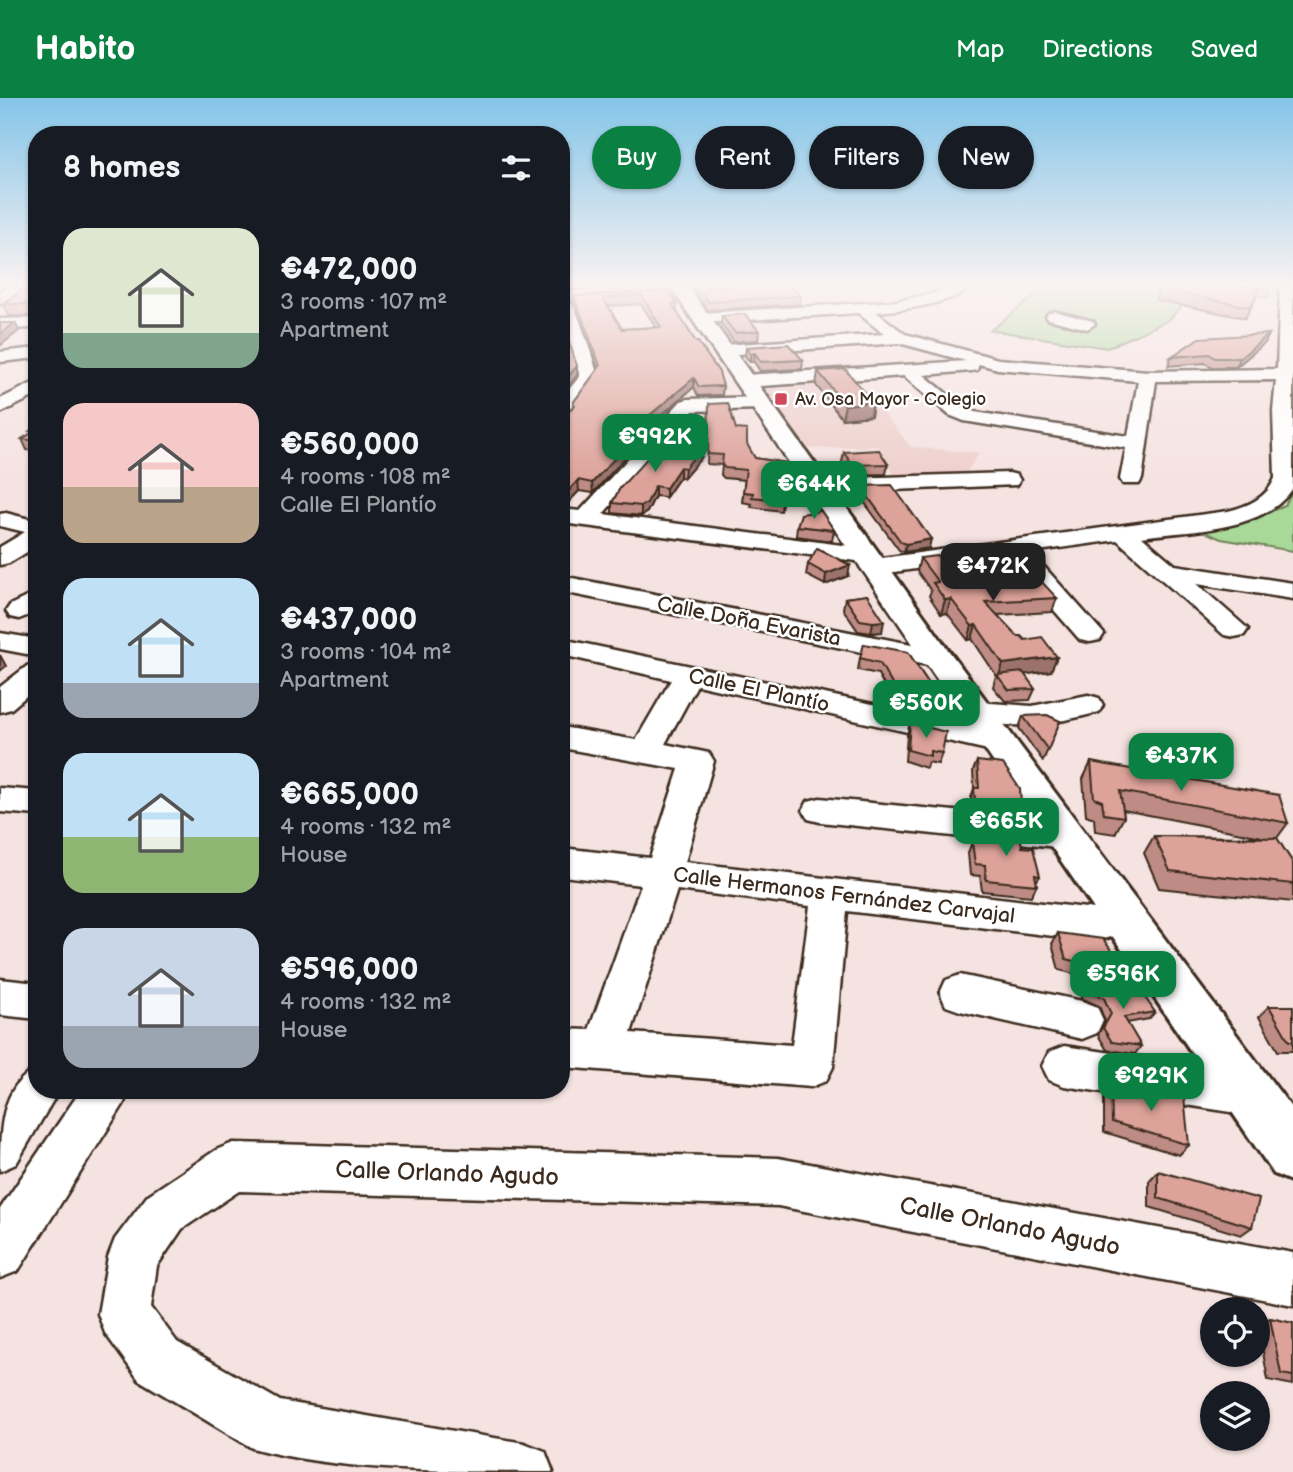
<!DOCTYPE html>
<meta charset="utf-8">
<style>
:root{--surface:#171b24;--page:#242831;--text:#f1f3f6;--muted:#9ea1a6;--accent:#0b8043}
body{margin:0;font-family:"Balsamiq Sans",sans-serif;background:var(--page);color:var(--text);height:100vh;display:flex;flex-direction:column;font-size:26px;white-space:nowrap}
*{box-sizing:border-box;margin:0}
p{font-size:23px;color:var(--muted)}
.icon{flex:none;width:38px;height:38px;fill:none;stroke:currentColor;stroke-width:2;stroke-linecap:round;stroke-linejoin:round}
.map{position:relative;flex:1;overflow:hidden}
.panel{position:absolute;left:28px;top:28px;width:542px;height:973px;display:flex;flex-direction:column;background:var(--surface);border-radius:28px;box-shadow:0 2px 5px #0004}
.panel>*{flex:none}
.guide{position:absolute;left:592px;top:28px;width:595px;height:63px;display:flex;gap:14px}
.tools{position:absolute;left:1200px;top:1199px;display:grid;gap:14px}
.tools a{display:grid;place-items:center;width:70px;height:70px;border-radius:50%;background:var(--surface);box-shadow:0 2px 5px #0004;font-size:35px}
.price{position:absolute;translate:-50% -60px;padding:0 16px;border-radius:14px;background:var(--accent);color:#fff;font-size:23px;line-height:46px;filter:drop-shadow(0 2px 4px #0008)}
.price::after{content:'';position:absolute;left:50%;top:42px;width:21px;height:16px;margin-left:-10px;background:inherit;clip-path:polygon(0 0,100% 0,50% 100%)}
.price.on{background:#222;color:#fff}
ul{padding:0;list-style:none}
li{display:flex;align-items:center;gap:21px;height:175px;padding:0 35px}
li span{display:grid;place-items:center;flex:none;width:196px;height:140px;border-radius:21px;color:#555}
li>.icon{margin-inline-start:auto}
span .icon{width:84px;height:84px;fill:#fffc;stroke-width:1}
li b{font-size:30px}
h2{display:flex;justify-content:space-between;align-items:center;height:84px;padding:0 35px;font-size:30px}
.pill{padding:0 24px;border-radius:32px;background:var(--surface);box-shadow:0 2px 5px #0004;font-size:24px;line-height:63px}
.pill.on{background:var(--accent);color:#fff}
header{display:flex;align-items:center;gap:42px;box-sizing:border-box;height:98px;padding:0 35px;background:var(--accent);color:#fff}
header strong{font-size:33px}
nav{display:flex;gap:38px;margin-inline-start:auto;font-size:24px}
.map>svg:first-child{display:block}
</style>
<header>
<strong>Habito</strong>
<nav><a>Map</a><a>Directions</a><a>Saved</a></nav>
</header>
<div class="map">
<svg width="1293" height="1374" viewBox="0 0 1293 1374">
<rect width="100%" height="100%" fill="#f5e3e1"/>
<filter id="ink" filterUnits="userSpaceOnUse"><feTurbulence type="fractalNoise" baseFrequency=".0143" numOctaves="2"/><feDisplacementMap in="SourceGraphic" scale="14" xChannelSelector="R" yChannelSelector="G"/><feConvolveMatrix kernelMatrix="1 2 1 2 8 2 1 2 1" color-interpolation-filters="sRGB"/></filter>
<g filter="url(#ink)">
<polygon fill="#eed0cc" points="854,280 911,349 979,355 963,380 897,382 878,348 805,351 761,289"/>
<g fill="#a8d999" stroke="#72825c" stroke-width="2">
<polygon points="1047,188 1244,188 1269,191 1270,199 1184,190 1182,208 1169,222 1107,250 991,232"/>
<polygon points="1293,393 1293,453 1221,441 1200,432 1252,423 1285,407"/>
</g>
<g fill="none" stroke-linecap="round" stroke-linejoin="round">
<defs>
<g id="minor">
<polygon points="8,188 25,188 0,206 0,194"/>
<path d="M 951,188 L 972,188 C 953,206 902,212 876,214 L 905,236 L 998,261 L 1148,273 L 1277,271 L 1280,188 L 1293,188 L 1293,390 C 1263,435 1190,432 1142,439 L 1175,467 L 1293,485 L 1293,501 L 1197,486 L 1248,531 L 1244,537 L 1234,539 L 1224,537 L 1117,442 L 1031,454 L 1104,536 L 1100,542 L 1090,544 L 1080,542 L 1007,458 L 873,477 L 864,474 L 860,469 L 864,464 L 562,425 L 562,411 L 580,413 L 681,303 L 688,301 L 760,299 L 770,305 L 760,311 L 693,313 L 603,416 L 865,450 L 874,452 L 877,457 L 874,461 L 1228,413 C 1248,408 1267,400 1275,380 L 1273,313 L 1276,282 L 1156,283 L 1142,381 L 1139,386 L 1123,386 L 1120,381 L 1126,350 L 964,323 L 949,317 L 904,278 L 745,289 L 736,283 L 745,277 L 966,263 L 899,245 L 723,257 L 714,252 L 723,247 L 884,236 L 858,215 L 701,225 L 693,220 L 701,215 L 897,203 L 931,196 ZM 979,266 L 998,271 L 1138,283 L 1128,338 L 975,314 L 963,309 L 924,277 L 971,273 L 977,272 Z"/>
<path d="M 562,196 C 577,200 593,262 598,278 L 569,317 L 562,319 L 562,300 L 580,278 L 562,220 Z"/>
<polygon points="1054,213 1093,223 1095,226 1087,231 1048,221 1046,218 1048,215"/>
<polygon points="37,220 37,230 0,231 0,221"/>
<polygon points="37,250 37,260 0,264 0,254"/>
<polygon points="37,283 37,297 0,315 0,301"/>
<polygon points="1009,375 1017,377 1020,382 1017,387 819,395 811,393 808,388 811,383 819,381"/>
<polygon points="6,415 37,423 37,448 9,465 0,467 0,449 25,434 0,428 0,416"/>
<polygon points="562,478 937,551 947,554 951,560 947,566 937,569 562,494"/>
<polygon points="37,494 37,514 19,521 10,519 6,513 10,507"/>
<polygon points="0,535 37,541 37,558 0,551"/>
<path d="M 562,541 L 997,632 L 1008,635 L 1013,643 L 1008,651 L 997,654 L 697,587 L 665,646 L 709,655 L 714,663 L 685,764 L 1095,811 L 1125,806 L 1138,810 L 1144,821 L 1138,832 L 1095,843 L 847,813 L 833,969 L 826,983 L 811,989 L 562,969 L 562,931 L 589,932 L 641,787 L 562,778 L 562,750 L 650,760 L 679,671 L 562,650 L 562,629 L 636,642 L 671,582 L 562,557 ZM 677,792 L 810,808 L 792,947 L 631,935 Z"/>
<polygon points="37,565 37,589 11,611 0,614 0,589 27,568"/>
<path d="M 1088,597 L 1099,600 L 1103,607 L 1099,614 C 1055,626 1010,633 965,621 L 961,614 L 965,607 L 976,604 L 1032,608 Z"/>
<polygon points="0,690 37,693 37,717 0,714"/>
<polygon points="820,700 1066,724 1078,728 1084,737 1078,746 1066,750 820,724 808,721 803,712 808,703"/>
<polygon points="960,877 1082,903 1097,909 1103,922 1097,935 1082,941 960,913 946,908 940,895 946,882"/>
<polygon points="0,881 37,885 37,921 0,917"/>
<polygon points="1064,948 1250,975 1266,981 1272,996 1266,1011 1250,1017 1064,988 1049,982 1042,968 1049,954"/>
<path d="M 37,970 L 37,992 L 59,992 L 16,1066 L 0,1073 C 0,1033 0,988 37,970 Z"/>
<polygon points="81,992 129,992 123,1007 18,1173 0,1180 0,1111"/>
<path d="M 233,1045 L 778,1060 L 1293,1155 L 1293,1207 L 778,1108 L 239,1093 L 182,1131 L 157,1168 L 151,1209 L 177,1244 L 280,1303 L 524,1345 L 545,1353 L 553,1374 C 460,1374 339,1374 252,1350 L 139,1282 L 105,1235 L 98,1216 L 108,1159 L 115,1141 L 148,1097 L 216,1052 Z"/>
</g>
<path id="major" d="M 674,188 L 692,188 L 692,194 L 949,553 L 1293,1012 L 1293,1084 L 1274,1076 C 1075,781 872,489 674,194 Z"/>
</defs>
<use href="#minor" stroke="#3b2a1e" stroke-width="5"/>
<use href="#major" stroke="#3b2a1e" stroke-width="6"/>
<use href="#minor" fill="#fff" fill-rule="evenodd"/>
<use href="#major" fill="#fff" fill-rule="evenodd"/>
</g>
<g fill="#be8c84" stroke="#3b2a1e" stroke-width="2" fill-rule="evenodd">
<polygon points="37,188 37,218 9,218 3,206"/>
<polygon points="562,188 647,188 562,193"/>
<polygon points="694,188 790,188 801,198 800,206 708,212 695,193"/>
<polygon points="1158,188 1160,188 1256,200 1245,220 1156,202"/>
<path d="M 669,193 L 677,206 L 677,214 L 723,288 L 722,297 L 698,298 L 694,289 L 649,328 L 649,333 L 593,395 L 579,393 L 564,409 L 562,408 L 562,319 L 573,308 L 573,305 L 598,271 L 575,206 L 574,198 ZM 641,206 L 656,229 L 622,231 L 608,208 Z"/>
<polygon points="722,218 759,233 758,242 734,244 721,226"/>
<polygon points="1269,236 1265,245 1236,269 1211,269 1205,265 1168,268 1171,259"/>
<polygon points="746,249 803,262 802,271 760,273 754,264 750,264 745,258"/>
<polygon points="818,273 873,304 871,318 842,321 816,287"/>
<polygon points="709,306 736,331 755,360 787,365 781,413 751,409 752,406 742,404 745,382 724,380 721,377 722,367 707,366"/>
<polygon points="37,328 37,353 27,352 22,341 31,336 30,333"/>
<polygon points="844,354 888,366 886,376 851,377 842,364"/>
<polygon points="701,360 684,380 680,379 666,399 655,398 647,414 641,418 612,415 612,405 620,390"/>
<polygon points="860,388 929,450 904,454 899,452 859,397"/>
<polygon points="797,428 834,432 832,443 796,438"/>
<polygon points="920,460 1057,500 1052,514 997,517 1051,573 1024,576 1035,591 1030,602 1005,603 993,589 996,577 972,541 968,542 947,515 941,516 929,498 931,493 917,473"/>
<polygon points="808,466 848,478 825,487 806,477"/>
<polygon points="867,497 882,534 871,535 858,533 843,511 845,500"/>
<polygon points="908,554 938,600 934,611 919,613 895,608 878,576 858,572 860,560"/>
<polygon points="1023,618 1060,623 1043,663 1019,630"/>
<polygon points="910,625 942,655 938,666 928,664 926,670 905,663 907,637"/>
<polygon points="977,663 1021,707 1017,717 972,712 971,700 974,690 973,673"/>
<polygon points="1091,664 1288,725 1277,740 1293,765 1293,804 1159,790 1144,755 1154,738 1262,739 1123,712 1124,719 1115,736 1095,733 1094,720 1086,717 1083,681"/>
<polygon points="979,732 1022,749 1040,778 1036,784 1037,787 1031,798 982,793 980,778 970,777 968,755 972,744 974,744"/>
<polygon points="1058,835 1130,878 1124,886 1155,914 1149,921 1127,925 1141,948 1135,956 1107,952 1098,937 1105,923 1099,908 1081,900 1086,892 1118,887 1059,872 1052,846"/>
<polygon points="1269,908 1293,908 1293,953 1278,953 1259,919"/>
<polygon points="1111,987 1189,1047 1179,1057 1104,1034 1104,997"/>
<polygon points="1158,1073 1252,1129 1241,1137 1149,1109 1149,1083"/>
<polygon points="1270,1220 1293,1225 1293,1287 1268,1282 1258,1227"/>
</g>
<g fill="#9b726c" stroke="#3b2a1e" stroke-width="2">
<polygon points="15,225 19,233 0,248 0,236"/>
<polygon points="1269,236 1265,245 1236,269 1240,260"/>
<polygon points="755,255 754,264 750,264 750,256"/>
<polygon points="577,268 577,277 562,296 562,286"/>
<polygon points="694,280 694,289 649,328 649,333 593,395 592,385 644,322"/>
<polygon points="873,304 871,318 842,321 845,307"/>
<polygon points="701,350 701,360 684,380 685,370"/>
<polygon points="680,369 680,379 666,399 666,390"/>
<polygon points="578,382 579,393 564,409 564,398"/>
<polygon points="655,388 655,398 647,414 641,418 641,408"/>
<polygon points="931,441 929,450 904,454 906,446"/>
<polygon points="850,467 848,478 825,487 826,476"/>
<polygon points="951,501 947,515 941,516 945,502"/>
<polygon points="884,523 882,534 871,535 873,524"/>
<polygon points="976,527 972,541 968,542 972,528"/>
<polygon points="0,557 6,568 0,573"/>
<polygon points="1057,559 1051,573 998,580 1003,566"/>
</g>
<g fill="#dda39a" stroke="#3b2a1e" stroke-width="2" fill-rule="evenodd">
<polygon points="30,188 37,188 37,204 34,206 3,206"/>
<polygon points="697,188 790,188 801,198 708,204"/>
<polygon points="1160,188 1248,188 1260,190 1250,209 1160,191"/>
<path d="M 669,193 L 677,206 L 672,206 L 696,244 L 698,244 L 719,274 L 723,288 L 699,289 L 694,280 L 644,322 L 649,323 L 592,385 L 578,382 L 564,398 L 562,398 L 562,319 L 575,307 L 573,305 L 600,268 L 574,198 ZM 641,197 L 661,229 L 622,231 L 603,200 Z"/>
<polygon points="745,216 759,233 735,235 722,218"/>
<polygon points="562,221 577,268 562,286"/>
<polygon points="0,225 15,225 0,236"/>
<polygon points="1269,236 1240,260 1215,260 1209,256 1171,259 1199,240"/>
<polygon points="788,246 803,262 761,264 755,255 750,256 746,249"/>
<polygon points="845,271 873,304 845,307 818,273"/>
<polygon points="728,305 736,331 747,332 747,346 755,360 787,365 782,402 752,399 753,395 743,394 746,372 725,370 722,367 723,357 708,356 709,306"/>
<polygon points="37,328 37,343 22,341 35,333 30,333"/>
<polygon points="660,346 701,350 685,370 680,369 666,390 655,388 647,405 641,408 612,405 620,390"/>
<polygon points="879,352 888,366 852,367 844,354"/>
<polygon points="892,387 931,441 906,446 901,444 860,388"/>
<polygon points="821,413 834,432 797,428 801,416"/>
<polygon points="817,450 850,467 826,476 808,466"/>
<polygon points="945,457 957,471 1024,465 1057,500 985,504 1017,538 1021,538 1025,542 1042,539 1057,559 1003,566 976,527 972,528 951,501 945,502 933,485 938,484 920,460"/>
<polygon points="867,497 884,523 873,524 860,522 845,500"/>
<polygon points="864,546 908,554 938,600 922,602 898,597 880,565 860,560"/>
<polygon points="1023,574 1035,591 1009,592 997,577"/>
<polygon points="1047,617 1060,623 1048,652 1023,618"/>
<polygon points="910,625 946,634 942,655 930,653 930,658 908,652"/>
<polygon points="977,663 1003,666 1020,691 1021,707 975,702 974,690 979,690"/>
<polygon points="1091,664 1279,697 1288,725 1120,693 1124,719 1104,716 1102,703 1094,700"/>
<polygon points="979,732 1020,736 1022,749 1033,750 1040,778 1035,777 1037,787 986,782 985,767 975,766 972,744 980,744"/>
<polygon points="1154,738 1277,740 1293,765 1293,786 1170,773"/>
<polygon points="1058,835 1103,841 1130,878 1066,861"/>
<polygon points="1135,885 1155,914 1124,919 1141,948 1112,944 1103,930 1111,916 1104,900 1086,892"/>
<polygon points="1269,908 1293,908 1293,943 1289,943"/>
<polygon points="1111,987 1184,998 1189,1047 1112,1024"/>
<polygon points="1158,1073 1259,1101 1252,1129 1158,1100"/>
<polygon points="1270,1220 1293,1225 1293,1278 1281,1276"/>
</g>
</g>
<linearGradient id="sky" x2="0" y2="1"><stop stop-color="#84c5e8"/><stop offset="0.49" stop-color="#faf2f2"/><stop offset="1" stop-color="#faf2f2" stop-opacity="0"/></linearGradient>
<rect width="1293" height="381" fill="url(#sky)"/>
<rect fill="#d1495b" stroke="#fff" stroke-width="2.5" x="774" y="294" width="14" height="14" rx="3.5"/>
<g text-anchor="middle" stroke-width="5" stroke-linejoin="round" paint-order="stroke">
<g font-size="18" fill="#3b2a1e" stroke="#fff" text-anchor="start">
<text x="795" y="307">Av. Osa Mayor - Colegio</text>
</g>
<g font-size="21" fill="#3b2a1e" stroke="#fff">
<text transform="translate(749 523) rotate(11)" y="7">Calle Doña Evarista</text>
<text transform="translate(759 592) rotate(12)" y="7">Calle El Plantío</text>
<text transform="translate(844 797) rotate(7)" y="7">Calle Hermanos Fernández Carvajal</text>
</g>
<g font-size="24" fill="#3b2a1e" stroke="#fff">
<text transform="translate(447 1075) rotate(2)" y="8">Calle Orlando Agudo</text>
<text transform="translate(1010 1128) rotate(11)" y="8">Calle Orlando Agudo</text>
</g>
</g>
</svg>
<div class="tools">
<a><svg class="icon" aria-label="locate" viewBox="0 0 24 24"><circle cx="12" cy="12" r="6"/><path d="M12 2v4M12 18v4M2 12h4M18 12h4"/></svg></a>
<a><svg class="icon" aria-label="layers" viewBox="0 0 24 24"><path d="M12 4l9 5-9 5-9-5zM3 14l9 5 9-5"/></svg></a>
</div>
<b class="price" style="left:655px;top:376px">€992K</b>
<b class="price" style="left:814px;top:423px">€644K</b>
<b class="price on" style="left:993px;top:505px">€472K</b>
<b class="price" style="left:926px;top:642px">€560K</b>
<b class="price" style="left:1181px;top:695px">€437K</b>
<b class="price" style="left:1006px;top:760px">€665K</b>
<b class="price" style="left:1123px;top:913px">€596K</b>
<b class="price" style="left:1151px;top:1015px">€929K</b>
<div class="guide">
<a class="pill on">Buy</a>
<a class="pill">Rent</a>
<a class="pill">Filters</a>
<a class="pill">New</a>
</div>
<section class="panel">
<h2>8 homes<svg class="icon" aria-label="filters" viewBox="0 0 24 24"><path d="M4 7h16M4 17h16"/><circle cx="9" cy="7" r="2"/><circle cx="15" cy="17" r="2"/></svg></h2>
<ul>
<li><span style="background:linear-gradient(#dfe7d0 75%,#7fa58c 0)"><svg class="icon" aria-label="home" viewBox="0 0 24 24"><path d="M3 11l9-7 9 7M6 9v11h12V9"/></svg></span><div><b>€472,000</b><p>3 rooms · 107 m²</p><p>Apartment</p></div></li>
<li><span style="background:linear-gradient(#f6c9c9 60%,#b9a48a 0)"><svg class="icon" aria-label="home" viewBox="0 0 24 24"><path d="M3 11l9-7 9 7M6 9v11h12V9"/></svg></span><div><b>€560,000</b><p>4 rooms · 108 m²</p><p>Calle El Plantío</p></div></li>
<li><span style="background:linear-gradient(#bfe0f5 75%,#9aa5b1 0)"><svg class="icon" aria-label="home" viewBox="0 0 24 24"><path d="M3 11l9-7 9 7M6 9v11h12V9"/></svg></span><div><b>€437,000</b><p>3 rooms · 104 m²</p><p>Apartment</p></div></li>
<li><span style="background:linear-gradient(#bfe0f5 60%,#8fb573 0)"><svg class="icon" aria-label="home" viewBox="0 0 24 24"><path d="M3 11l9-7 9 7M6 9v11h12V9"/></svg></span><div><b>€665,000</b><p>4 rooms · 132 m²</p><p>House</p></div></li>
<li><span style="background:linear-gradient(#c9d6e8 70%,#9aa5b1 0)"><svg class="icon" aria-label="home" viewBox="0 0 24 24"><path d="M3 11l9-7 9 7M6 9v11h12V9"/></svg></span><div><b>€596,000</b><p>4 rooms · 132 m²</p><p>House</p></div></li>
</ul>
</section>
</div>
